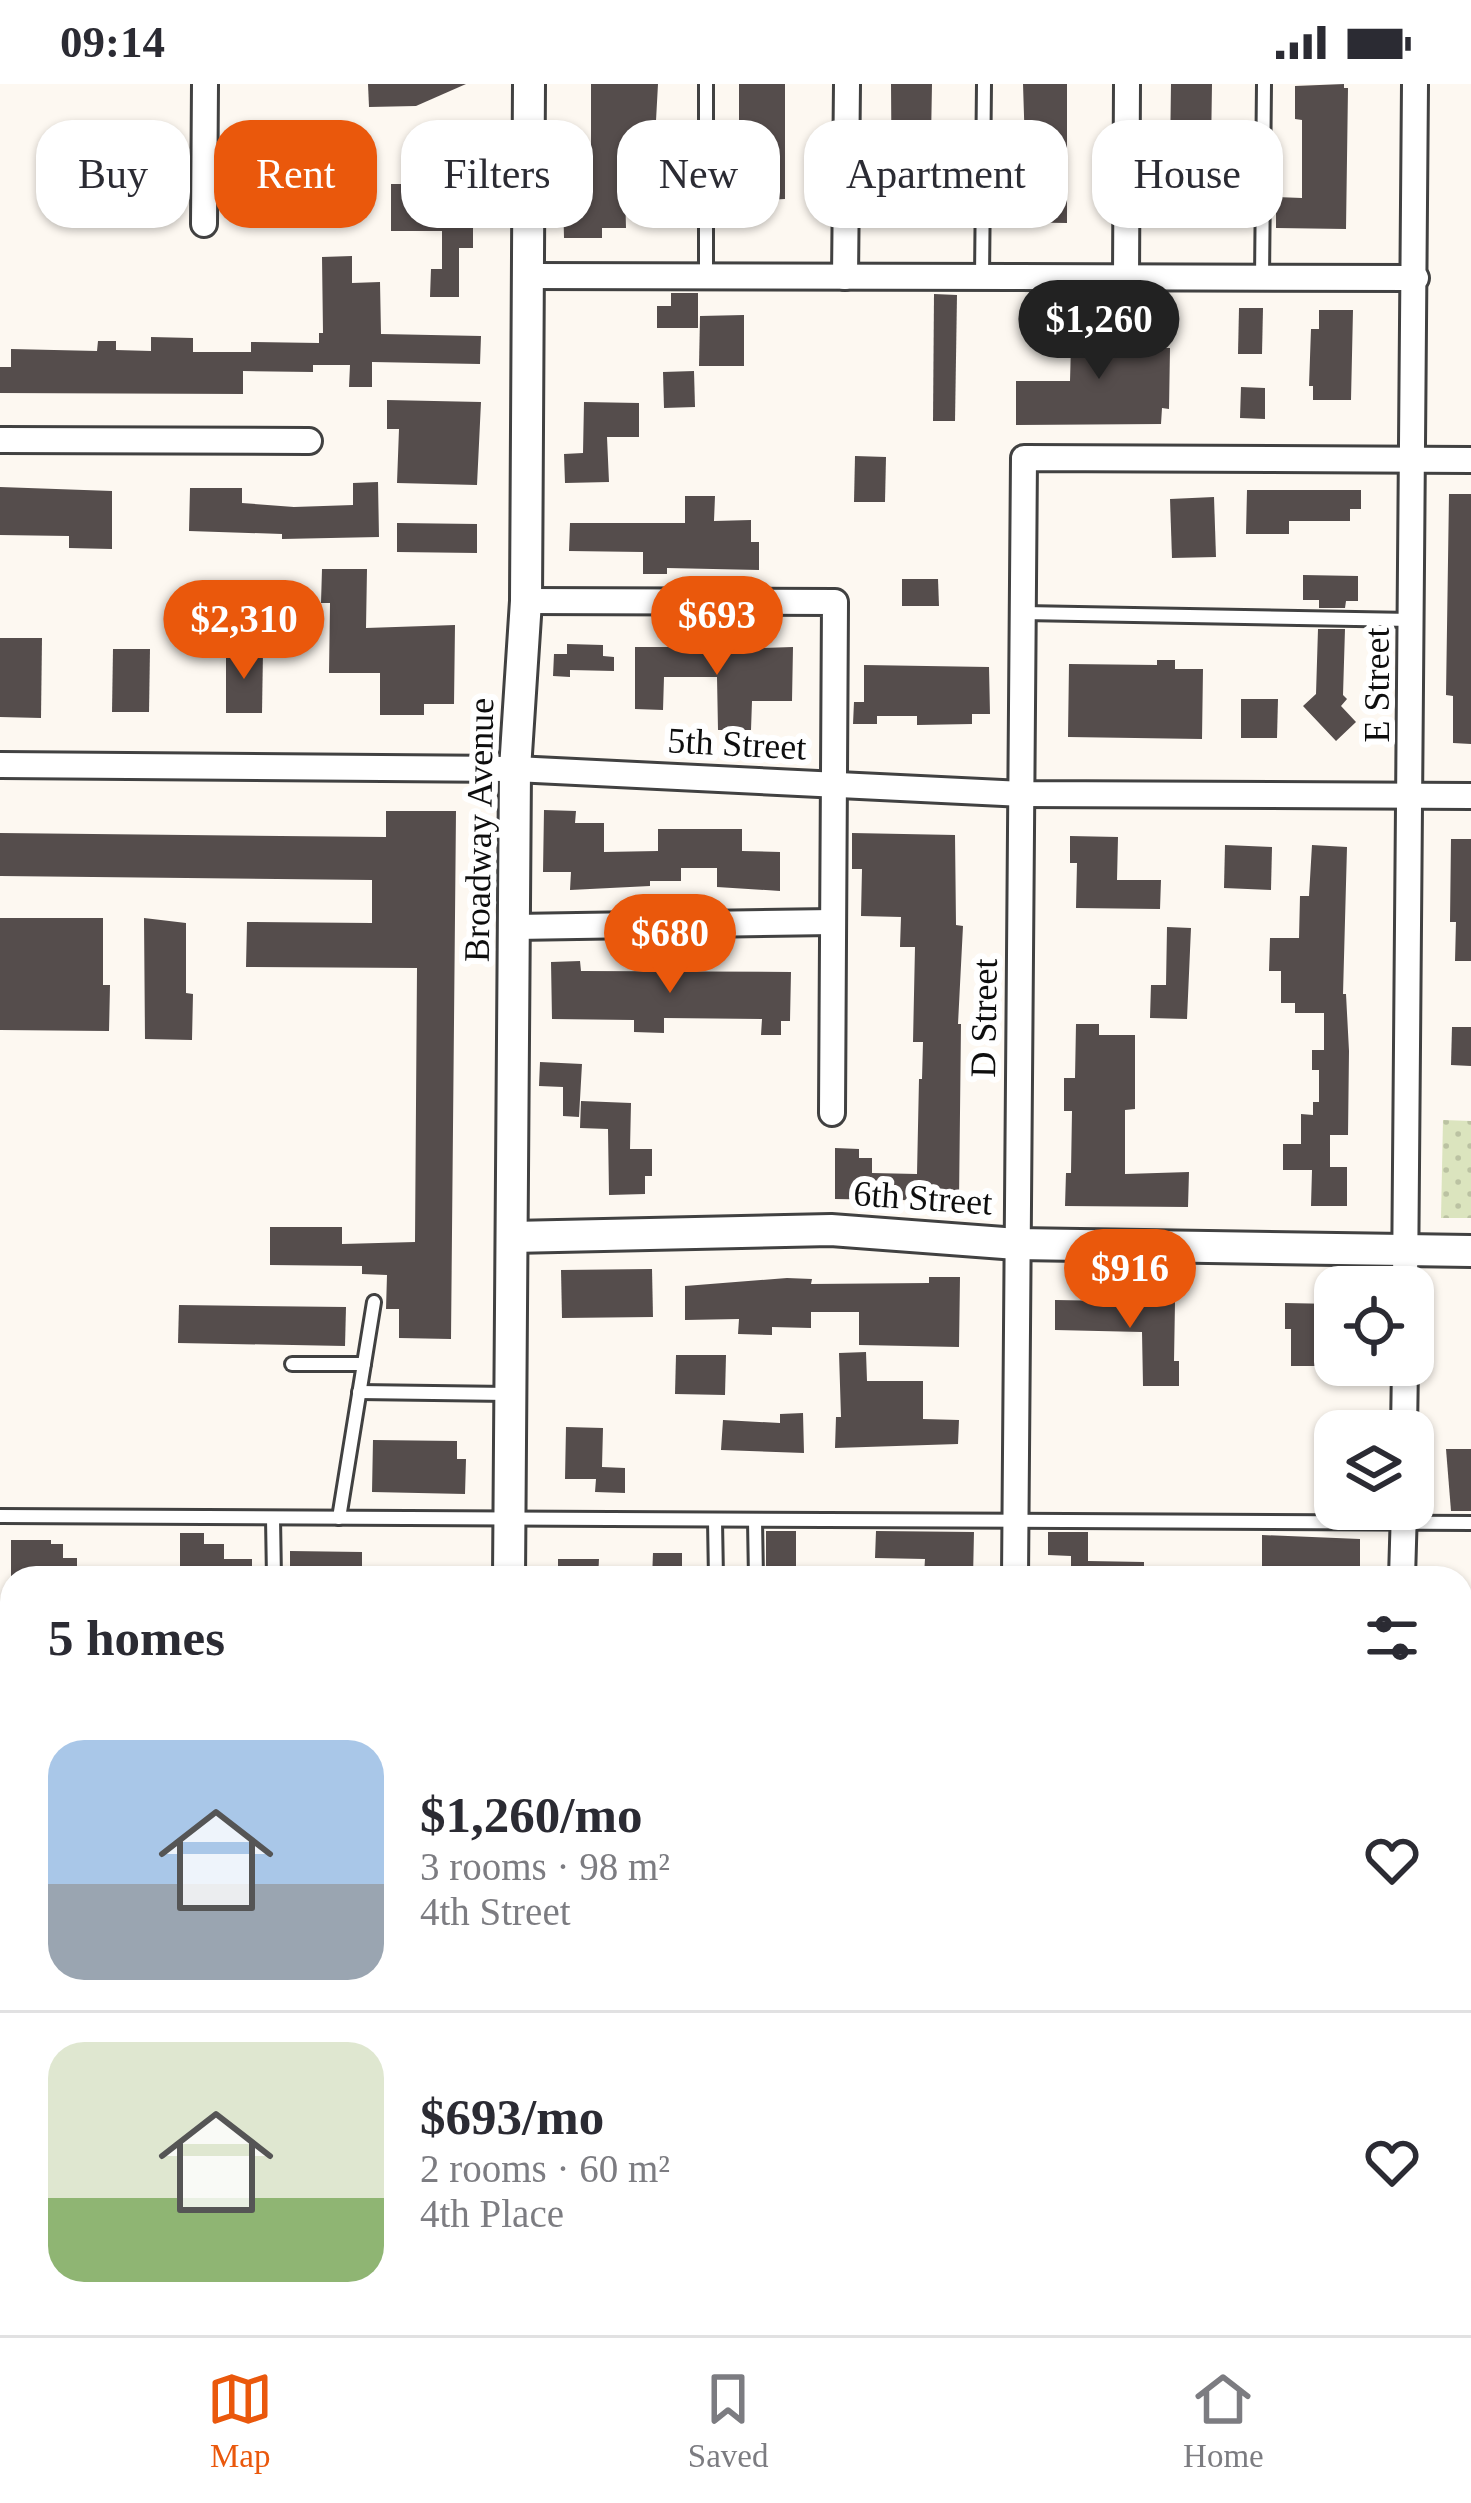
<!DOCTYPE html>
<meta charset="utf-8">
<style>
:root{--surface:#fff;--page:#f2f2f3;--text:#2b2b33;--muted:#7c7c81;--line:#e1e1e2;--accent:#ea580c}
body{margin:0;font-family:Georgia,serif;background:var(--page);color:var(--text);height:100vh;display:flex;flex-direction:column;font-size:45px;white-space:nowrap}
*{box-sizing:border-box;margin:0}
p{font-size:39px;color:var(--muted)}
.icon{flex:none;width:66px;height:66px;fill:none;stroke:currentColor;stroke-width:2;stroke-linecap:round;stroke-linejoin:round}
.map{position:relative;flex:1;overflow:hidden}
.drawer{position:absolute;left:0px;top:1482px;width:1473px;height:771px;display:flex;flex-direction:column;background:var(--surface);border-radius:36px 36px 0 0;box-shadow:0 3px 9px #0004}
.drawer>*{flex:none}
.hud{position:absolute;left:36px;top:36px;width:1401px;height:108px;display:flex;gap:24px}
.tools{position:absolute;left:1314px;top:1182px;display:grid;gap:24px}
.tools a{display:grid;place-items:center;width:120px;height:120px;border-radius:24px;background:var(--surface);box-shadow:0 3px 9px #0004;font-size:60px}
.price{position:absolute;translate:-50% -102px;padding:0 27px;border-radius:42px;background:var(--accent);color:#fff;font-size:39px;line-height:78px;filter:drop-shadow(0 3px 6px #0008)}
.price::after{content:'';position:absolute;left:50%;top:72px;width:36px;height:27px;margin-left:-18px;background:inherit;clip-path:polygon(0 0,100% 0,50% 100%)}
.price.current{background:#222;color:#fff}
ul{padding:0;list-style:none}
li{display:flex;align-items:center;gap:36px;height:300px;padding:0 48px}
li+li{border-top:3px solid var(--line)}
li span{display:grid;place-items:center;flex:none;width:336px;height:240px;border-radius:36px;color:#555}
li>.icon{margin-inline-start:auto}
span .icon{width:144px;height:144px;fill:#fffc;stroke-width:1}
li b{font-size:51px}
h2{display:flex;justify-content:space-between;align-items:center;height:144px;padding:0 48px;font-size:51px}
.chip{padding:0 42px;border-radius:36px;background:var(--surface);box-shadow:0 3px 9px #0004;font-size:42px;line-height:108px}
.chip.current{background:var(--accent);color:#fff}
.status{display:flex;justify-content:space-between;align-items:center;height:84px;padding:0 60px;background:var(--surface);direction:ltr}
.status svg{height:33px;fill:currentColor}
.menu{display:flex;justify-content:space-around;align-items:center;height:168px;border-top:3px solid var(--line);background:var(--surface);font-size:33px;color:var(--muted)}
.menu a{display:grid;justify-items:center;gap:6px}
.menu .current{color:var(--accent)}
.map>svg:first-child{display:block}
</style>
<div class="status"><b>09:14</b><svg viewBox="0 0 49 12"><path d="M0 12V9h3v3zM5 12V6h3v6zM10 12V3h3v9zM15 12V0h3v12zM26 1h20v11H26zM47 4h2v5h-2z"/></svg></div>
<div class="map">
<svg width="1471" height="2251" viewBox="0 0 1471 2251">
<defs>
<pattern id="grass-dots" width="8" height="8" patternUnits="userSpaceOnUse" patternTransform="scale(3)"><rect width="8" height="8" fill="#dbe4be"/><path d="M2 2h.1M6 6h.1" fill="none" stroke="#bbc2a2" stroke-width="1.8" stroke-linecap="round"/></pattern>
</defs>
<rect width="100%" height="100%" fill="#fdf8f1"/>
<polygon fill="url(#grass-dots)" points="1443,1036 1471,1037 1471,1134 1441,1134"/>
<g fill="#554d4c">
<polygon points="368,0 466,0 416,22 369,23"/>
<polygon points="591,0 658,0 655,55 634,54 635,106 625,106 626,144 602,144 602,154 564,154 563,113 574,113 573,68 591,68"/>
<polygon points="739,0 785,0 785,115 764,116 764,133 726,133 725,102 735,102 735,66 725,66 725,37 739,37"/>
<polygon points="891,0 932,0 931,55 924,55 929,139 892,140"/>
<polygon points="1023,0 1067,0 1067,139 993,138 993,111 1012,111 1012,95 1026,95"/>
<polygon points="1171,0 1212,0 1211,65 1231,66 1230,144 1169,142"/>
<polygon points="1344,0 1344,4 1348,4 1346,145 1276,144 1276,113 1302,114 1302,36 1295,35 1295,2"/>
<polygon points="95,81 95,89 138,88 138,101 147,100 148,133 125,134 125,120 91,121 90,106 58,107 57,82"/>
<polygon points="432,95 454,95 454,140 473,140 473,164 459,164 459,213 430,213 431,185 442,185 442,147 391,147 391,100 431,100"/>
<polygon points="352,172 352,199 380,198 381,250 481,252 480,280 372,278 372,303 349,303 350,281 313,281 313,288 243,287 243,310 0,309 0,283 11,283 11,265 97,267 98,257 116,257 116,266 151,267 151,253 193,254 193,268 251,268 251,258 319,259 319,249 323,249 322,173"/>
<polygon points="671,209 698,209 698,244 657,244 657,222 671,222"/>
<polygon points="934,210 957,211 955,337 933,337"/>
<polygon points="1239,224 1263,224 1262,270 1238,270"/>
<polygon points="1072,225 1106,225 1105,263 1170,264 1169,325 1162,324 1161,340 1016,341 1016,297 1070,297"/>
<polygon points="1319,226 1353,226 1351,316 1313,316 1313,302 1309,302 1311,245 1319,245"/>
<polygon points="744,231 744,282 699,282 700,232"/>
<polygon points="694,287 695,323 664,324 663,288"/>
<polygon points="1241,303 1265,304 1265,335 1240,334"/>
<polygon points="387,316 481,318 477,401 397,399 399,345 387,345"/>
<polygon points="584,318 639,319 639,353 607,353 609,398 565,399 564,370 583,369"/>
<polygon points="855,372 886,373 885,418 854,418"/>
<polygon points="378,398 379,453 282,455 282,450 189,447 190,404 242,404 242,419 294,423 353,421 353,399"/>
<polygon points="0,403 112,407 112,465 69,464 69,452 0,451"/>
<polygon points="1247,406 1361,406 1361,425 1350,425 1350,437 1289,437 1289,450 1246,450"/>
<polygon points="1449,410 1471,410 1471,660 1453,659 1453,612 1446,611"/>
<polygon points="685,412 715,412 714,437 751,436 751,458 759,458 759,486 667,484 667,490 643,490 643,468 569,467 570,439 685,439"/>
<polygon points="1214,413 1216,473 1172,474 1170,415"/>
<polygon points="397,439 477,440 477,469 397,468"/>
<polygon points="322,485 367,485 366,544 455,541 454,620 424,620 424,631 380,631 380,589 329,589 330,519 321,519"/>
<polygon points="1303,491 1358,492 1358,517 1346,517 1345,524 1319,524 1319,516 1303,516"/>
<polygon points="902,495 938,495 939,522 902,522"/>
<polygon points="1318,545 1345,545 1343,611 1347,615 1341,622 1356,638 1336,657 1303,622 1316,610"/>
<polygon points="0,554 42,554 41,634 0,633"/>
<polygon points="567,560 603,561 603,572 614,573 614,587 570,586 570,593 553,592 554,570 567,570"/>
<polygon points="670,560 695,560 695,566 793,563 792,617 752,617 751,646 718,646 717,593 664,593 663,626 635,625 635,563 670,563"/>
<polygon points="113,565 150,565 149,628 112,628"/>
<polygon points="226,566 263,567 262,629 226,629"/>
<polygon points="1157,576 1175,576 1175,585 1203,585 1202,655 1068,653 1069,580 1157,581"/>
<polygon points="864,581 989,583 990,630 972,630 972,640 917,641 917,632 877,632 877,640 853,640 854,618 864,618"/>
<polygon points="1241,615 1278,615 1277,654 1241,654"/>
<polygon points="544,726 576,727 575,739 604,739 604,768 658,767 658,745 742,745 742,767 780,768 780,807 717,803 717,784 681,784 681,797 650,797 650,802 570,806 571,788 543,788"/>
<polygon points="386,727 456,727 451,1255 399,1254 399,1225 386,1225 387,1191 362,1190 362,1182 270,1181 270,1143 342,1143 342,1160 415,1158 417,884 246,883 247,838 372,839 372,796 0,792 0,749 386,753"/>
<polygon points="852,749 955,751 956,841 963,842 958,940 961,940 959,1117 835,1115 835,1064 859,1065 859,1074 872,1074 872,1089 917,1090 919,995 922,995 923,958 913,958 915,863 900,863 901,833 861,832 862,785 852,785"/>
<polygon points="1070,752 1118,753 1117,796 1161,796 1160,825 1076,824 1077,779 1070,779"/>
<polygon points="1451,755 1471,755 1471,877 1455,877 1456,838 1450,838"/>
<polygon points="1225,761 1272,763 1271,806 1224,804"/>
<polygon points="1312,761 1347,763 1343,910 1346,910 1349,967 1348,1051 1330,1051 1330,1083 1347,1083 1347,1122 1311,1122 1312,1086 1283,1086 1283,1060 1301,1060 1301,1030 1313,1031 1313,1018 1319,1018 1319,986 1312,986 1312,966 1324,966 1324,929 1295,929 1295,919 1281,919 1281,887 1269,887 1270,854 1299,854 1300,812 1309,812"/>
<polygon points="0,834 103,834 103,901 110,901 109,947 0,946"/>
<polygon points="144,834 186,839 186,909 193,910 192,956 145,955"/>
<polygon points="1167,843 1191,844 1187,935 1150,934 1151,901 1166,901"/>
<polygon points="580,877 581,887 791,888 790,937 781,937 781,951 761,951 762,935 664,934 664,949 634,948 634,936 552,935 551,878"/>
<polygon points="1076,940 1099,940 1099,951 1135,951 1135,1025 1125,1026 1125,1090 1189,1088 1188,1123 1065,1122 1066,1089 1071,1089 1072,1027 1064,1027 1064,994 1075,994"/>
<polygon points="1452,943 1471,943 1471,982 1451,981"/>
<polygon points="540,978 582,980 579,1033 563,1032 563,1003 539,1002"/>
<polygon points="581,1017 631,1019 630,1065 652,1065 652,1092 645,1092 645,1110 609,1111 608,1045 580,1044"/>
<polygon points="652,1185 653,1233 562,1234 561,1186"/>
<polygon points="929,1193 960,1193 959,1263 859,1261 859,1228 811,1228 811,1244 772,1243 772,1251 738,1250 739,1235 685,1236 685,1202 787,1194 812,1195 811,1200 929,1199"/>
<polygon points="1055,1216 1175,1218 1174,1277 1179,1277 1179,1302 1143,1302 1142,1248 1055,1246"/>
<polygon points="1285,1219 1335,1220 1335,1282 1291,1282 1291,1245 1285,1245"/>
<polygon points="179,1221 346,1223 345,1262 178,1259"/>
<polygon points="866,1268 867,1297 923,1297 923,1335 959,1336 958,1360 835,1364 836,1333 841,1333 839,1269"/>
<polygon points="676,1271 726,1271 725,1311 675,1310"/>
<polygon points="803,1329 804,1369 721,1366 723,1336 780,1339 780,1330"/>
<polygon points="566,1343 603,1344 602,1383 625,1384 625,1409 595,1408 596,1395 565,1395"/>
<polygon points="373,1356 457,1357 457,1375 466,1375 465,1410 372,1408"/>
<polygon points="1446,1365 1471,1365 1471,1427 1451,1427"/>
<rect x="766" y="1447" width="30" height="47"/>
<polygon points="876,1447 974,1448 973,1494 924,1491 925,1475 875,1474"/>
<polygon points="1048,1448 1088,1448 1088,1477 1144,1478 1144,1494 1071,1494 1071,1472 1048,1471"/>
<polygon points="180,1449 204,1449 204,1460 224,1460 224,1475 252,1475 252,1494 180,1494"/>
<polygon points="1262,1451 1360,1455 1360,1494 1262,1494"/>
<polygon points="11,1456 51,1456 51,1460 63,1460 63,1474 77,1474 77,1494 11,1494"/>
<polygon points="290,1467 362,1468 362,1494 290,1494"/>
<polygon points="653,1469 682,1469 682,1494 652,1494"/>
<polygon points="558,1475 599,1475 598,1494 558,1494"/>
</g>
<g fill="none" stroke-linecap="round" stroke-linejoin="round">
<defs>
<g id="service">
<polyline points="706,0 706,192"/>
<polyline points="982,193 984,0"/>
<polyline points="1262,194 1264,0"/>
<polyline points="1023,529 1412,536"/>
<polyline points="292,1280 364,1280"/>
<polyline points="359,1308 508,1310"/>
<polyline points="0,1432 1471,1439"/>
<polyline points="273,1434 274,1494"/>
<polyline points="339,1434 374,1218"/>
<polyline points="715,1437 716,1494"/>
<polyline points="755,1437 756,1494"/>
</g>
<g id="minor">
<polyline points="204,140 205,0"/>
<polyline points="528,192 1416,194"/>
<polyline points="845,193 847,0"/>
<polyline points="1126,194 1127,0"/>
<polyline points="0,356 309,357"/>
<polyline points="526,517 835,518 832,1029"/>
<polyline points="0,681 515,685 1022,710 1471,712"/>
<polyline points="515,843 833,838"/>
<polyline points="1405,1203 1415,0"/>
<polyline points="1404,1347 1405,1281"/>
<polyline points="1015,1494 1024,374 1471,376"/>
<polyline points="1402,1494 1404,1425"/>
<polyline points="0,1954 12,1954"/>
<polyline points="1461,2122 1471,2122"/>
<polyline points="194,2251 194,2241"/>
<polyline points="1010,2251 1010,2241"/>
<polyline points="1393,2251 1393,2241"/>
</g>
<g id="tertiary">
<polyline points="512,1153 831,1146 1017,1160 1471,1167"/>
<polyline points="509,1494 515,685 526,517 529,0"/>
<polyline points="1461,1626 1471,1626"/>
<polyline points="0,1634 12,1634"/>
<polyline points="1461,1668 1471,1668"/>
<polyline points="513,2251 513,2241"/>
</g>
</defs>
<use href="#service" stroke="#414141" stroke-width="18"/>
<use href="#minor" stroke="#414141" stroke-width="30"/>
<use href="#tertiary" stroke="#414141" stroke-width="36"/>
<use href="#service" stroke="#fff" stroke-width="12"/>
<use href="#minor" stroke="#fff" stroke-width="24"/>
<use href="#tertiary" stroke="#fff" stroke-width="30"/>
</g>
<g text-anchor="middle" stroke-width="12" stroke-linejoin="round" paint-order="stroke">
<g font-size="36" fill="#0e0e0e" stroke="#fff">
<text transform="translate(1376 601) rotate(-90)" y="13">E Street</text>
<text transform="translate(737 659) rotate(3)" y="13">5th Street</text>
<text transform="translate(478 746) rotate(-89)" y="13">Broadway Avenue</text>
<text transform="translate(983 934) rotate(-89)" y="13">D Street</text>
<text transform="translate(923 1113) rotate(4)" y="13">6th Street</text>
</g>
</g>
</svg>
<div class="tools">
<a><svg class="icon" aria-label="locate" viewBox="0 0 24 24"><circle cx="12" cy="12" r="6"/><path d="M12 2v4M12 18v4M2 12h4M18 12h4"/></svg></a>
<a><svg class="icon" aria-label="layers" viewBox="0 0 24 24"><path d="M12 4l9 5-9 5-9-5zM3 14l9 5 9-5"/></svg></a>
</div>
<b class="price current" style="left:1099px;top:298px">$1,260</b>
<b class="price" style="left:717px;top:594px">$693</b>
<b class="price" style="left:244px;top:598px">$2,310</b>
<b class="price" style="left:670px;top:912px">$680</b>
<b class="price" style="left:1130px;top:1247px">$916</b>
<div class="hud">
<a class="chip">Buy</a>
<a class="chip current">Rent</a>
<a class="chip">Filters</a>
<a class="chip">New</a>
<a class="chip">Apartment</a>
<a class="chip">House</a>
</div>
<section class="drawer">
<h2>5 homes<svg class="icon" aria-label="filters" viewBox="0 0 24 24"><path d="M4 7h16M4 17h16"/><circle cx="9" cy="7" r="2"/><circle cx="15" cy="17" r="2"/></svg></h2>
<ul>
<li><span style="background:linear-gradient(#a9c7e8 60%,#9aa5b1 0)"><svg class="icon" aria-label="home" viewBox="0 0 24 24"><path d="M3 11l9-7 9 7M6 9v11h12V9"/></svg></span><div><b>$1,260/mo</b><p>3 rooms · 98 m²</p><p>4th Street</p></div><svg class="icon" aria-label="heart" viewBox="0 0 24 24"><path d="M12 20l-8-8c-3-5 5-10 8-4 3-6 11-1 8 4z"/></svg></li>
<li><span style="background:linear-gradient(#dfe7d0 65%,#8fb573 0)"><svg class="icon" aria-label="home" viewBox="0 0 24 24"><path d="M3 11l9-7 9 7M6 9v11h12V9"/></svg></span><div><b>$693/mo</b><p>2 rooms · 60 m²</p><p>4th Place</p></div><svg class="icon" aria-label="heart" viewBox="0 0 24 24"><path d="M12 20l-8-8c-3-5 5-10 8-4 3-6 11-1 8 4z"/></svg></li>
</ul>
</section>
</div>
<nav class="menu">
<a class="current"><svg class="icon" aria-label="map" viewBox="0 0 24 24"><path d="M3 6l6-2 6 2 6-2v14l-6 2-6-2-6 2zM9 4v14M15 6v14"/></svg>Map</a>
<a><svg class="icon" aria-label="saved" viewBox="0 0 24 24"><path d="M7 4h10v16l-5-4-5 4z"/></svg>Saved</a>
<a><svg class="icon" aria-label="home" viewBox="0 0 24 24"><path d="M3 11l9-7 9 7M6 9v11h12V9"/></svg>Home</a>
</nav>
